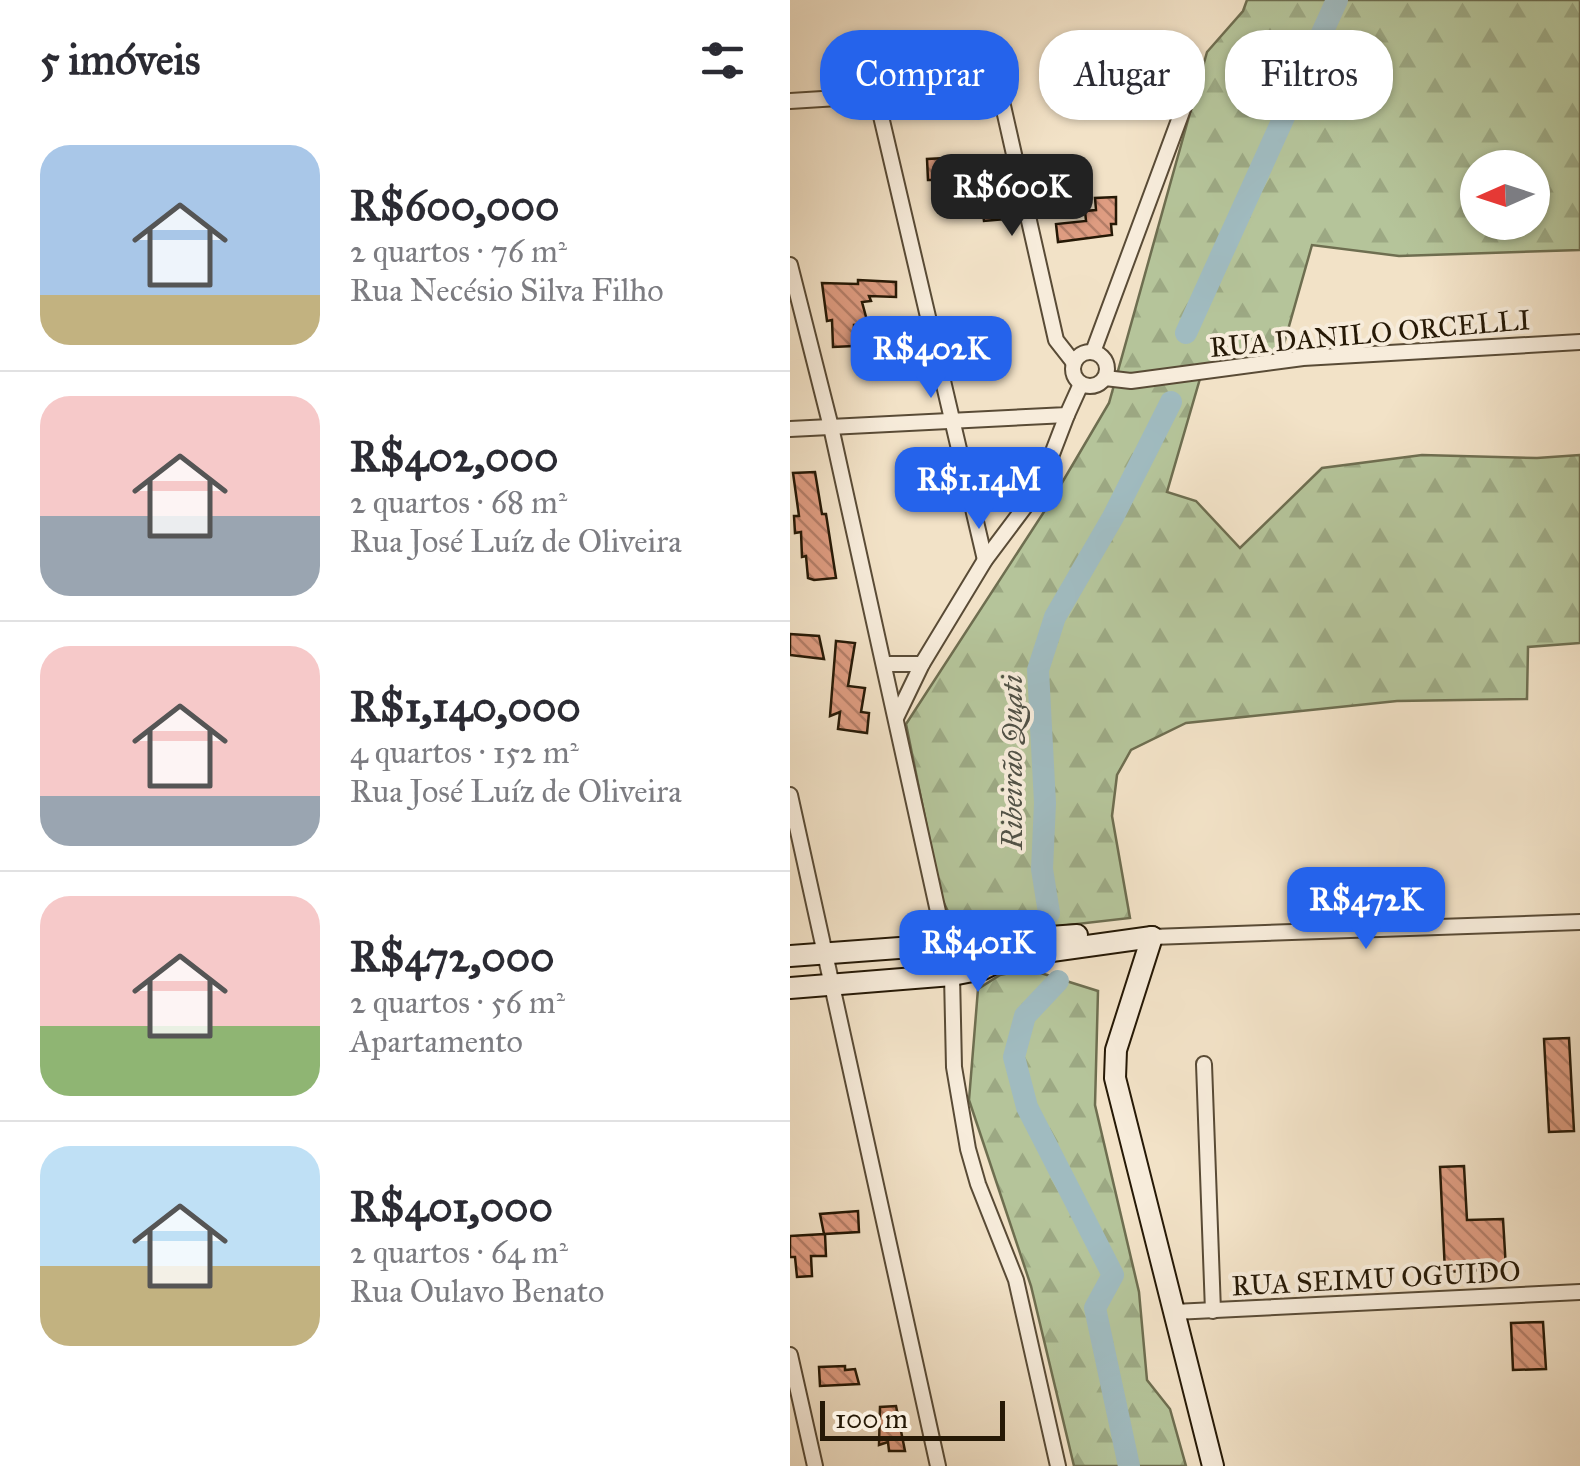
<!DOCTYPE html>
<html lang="pt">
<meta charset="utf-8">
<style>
:root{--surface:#fff;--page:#f7f7f7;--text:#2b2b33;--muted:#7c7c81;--line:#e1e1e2;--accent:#2563eb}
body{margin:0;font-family:"IM FELL Great Primer",serif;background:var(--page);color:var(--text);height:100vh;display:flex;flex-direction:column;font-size:38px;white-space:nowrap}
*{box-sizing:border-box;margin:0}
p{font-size:32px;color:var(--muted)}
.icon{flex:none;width:55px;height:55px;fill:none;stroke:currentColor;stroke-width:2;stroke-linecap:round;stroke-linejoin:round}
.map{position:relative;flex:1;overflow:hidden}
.drawer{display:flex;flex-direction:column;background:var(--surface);width:790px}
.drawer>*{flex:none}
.top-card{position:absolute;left:30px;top:30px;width:610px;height:90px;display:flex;gap:20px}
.needle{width:65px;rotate:267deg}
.tools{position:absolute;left:670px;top:150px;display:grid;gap:20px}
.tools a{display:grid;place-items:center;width:90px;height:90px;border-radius:50%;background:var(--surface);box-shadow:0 2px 8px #0004;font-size:50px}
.scale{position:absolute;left:30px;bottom:25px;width:185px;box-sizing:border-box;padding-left:10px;border:5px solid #261906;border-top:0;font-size:28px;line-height:35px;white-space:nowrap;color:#261906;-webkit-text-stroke:8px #f7ecdb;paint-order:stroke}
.price{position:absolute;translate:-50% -85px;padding:0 22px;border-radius:20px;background:var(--accent);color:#fff;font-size:32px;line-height:65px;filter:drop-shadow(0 2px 5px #0008)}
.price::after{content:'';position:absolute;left:50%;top:60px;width:30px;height:22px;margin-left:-15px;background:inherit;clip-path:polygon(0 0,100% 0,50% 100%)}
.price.selected{background:#222;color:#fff}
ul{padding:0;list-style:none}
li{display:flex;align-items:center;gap:30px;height:250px;padding:0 40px}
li+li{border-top:2px solid var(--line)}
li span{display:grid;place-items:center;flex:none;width:280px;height:200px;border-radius:30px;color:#555}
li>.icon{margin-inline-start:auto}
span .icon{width:120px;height:120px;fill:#fffc;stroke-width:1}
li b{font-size:42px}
h2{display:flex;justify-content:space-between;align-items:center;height:120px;padding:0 40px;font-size:42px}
.pill{padding:0 35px;border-radius:40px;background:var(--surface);box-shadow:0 2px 8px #0004;font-size:35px;line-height:90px}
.pill.selected{background:var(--accent);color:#fff}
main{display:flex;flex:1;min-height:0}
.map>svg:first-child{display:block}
</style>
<main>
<section class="drawer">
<h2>5 imóveis<svg class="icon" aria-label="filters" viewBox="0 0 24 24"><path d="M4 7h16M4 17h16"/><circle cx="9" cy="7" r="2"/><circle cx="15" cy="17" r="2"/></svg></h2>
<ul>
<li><span style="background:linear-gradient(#a9c7e8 75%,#c2b280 0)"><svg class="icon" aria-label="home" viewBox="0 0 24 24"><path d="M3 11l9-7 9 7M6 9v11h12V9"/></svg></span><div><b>R$600,000</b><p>2 quartos · 76 m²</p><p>Rua Necésio Silva Filho</p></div></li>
<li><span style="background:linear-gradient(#f6c9c9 60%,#9aa5b1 0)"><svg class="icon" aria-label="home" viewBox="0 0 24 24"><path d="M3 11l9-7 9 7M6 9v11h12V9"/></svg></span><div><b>R$402,000</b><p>2 quartos · 68 m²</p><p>Rua José Luíz de Oliveira</p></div></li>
<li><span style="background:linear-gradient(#f6c9c9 75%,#9aa5b1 0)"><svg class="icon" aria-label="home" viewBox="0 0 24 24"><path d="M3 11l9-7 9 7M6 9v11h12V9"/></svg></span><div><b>R$1,140,000</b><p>4 quartos · 152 m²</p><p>Rua José Luíz de Oliveira</p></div></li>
<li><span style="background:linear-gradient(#f6c9c9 65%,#8fb573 0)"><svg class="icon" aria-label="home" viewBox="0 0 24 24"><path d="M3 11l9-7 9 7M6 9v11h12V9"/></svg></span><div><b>R$472,000</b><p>2 quartos · 56 m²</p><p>Apartamento</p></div></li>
<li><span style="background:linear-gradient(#bfe0f5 60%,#c2b280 0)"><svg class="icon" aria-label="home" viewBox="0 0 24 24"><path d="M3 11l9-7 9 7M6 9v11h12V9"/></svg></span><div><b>R$401,000</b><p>2 quartos · 64 m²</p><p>Rua Oulavo Benato</p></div></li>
</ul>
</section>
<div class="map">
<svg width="790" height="1466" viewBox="0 0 790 1466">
<defs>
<pattern id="forest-firs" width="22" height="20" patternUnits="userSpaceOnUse" patternTransform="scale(2.5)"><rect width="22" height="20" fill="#b5c49a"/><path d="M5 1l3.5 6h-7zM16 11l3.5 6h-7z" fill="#9ca883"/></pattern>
<pattern id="building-back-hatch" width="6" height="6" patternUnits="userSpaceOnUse" patternTransform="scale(2.5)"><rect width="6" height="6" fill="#de9c81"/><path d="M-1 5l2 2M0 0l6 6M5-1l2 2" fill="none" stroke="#b47e68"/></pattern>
</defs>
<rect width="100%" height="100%" fill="#f2e2c7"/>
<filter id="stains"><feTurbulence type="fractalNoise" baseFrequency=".002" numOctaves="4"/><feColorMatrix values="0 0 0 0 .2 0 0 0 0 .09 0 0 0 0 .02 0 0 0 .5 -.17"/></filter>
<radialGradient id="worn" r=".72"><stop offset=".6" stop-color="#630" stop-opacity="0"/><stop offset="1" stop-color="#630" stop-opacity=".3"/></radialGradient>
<g fill="url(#forest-firs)" stroke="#6e6e50" stroke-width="2.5" fill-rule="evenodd">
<path d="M 457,0 L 790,0 L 790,250 L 609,256 L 522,245 L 488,365 L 414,365 L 377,492 L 406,501 L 450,548 L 532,468 L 632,455 L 747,458 L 790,455 L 790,643 L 738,647 L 737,699 L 607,701 L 396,723 L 341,750 L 327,775 L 322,816 L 340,918 L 192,935 L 166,928 L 151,897 L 116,724 L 263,498 L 319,403 L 417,52 L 453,11 ZM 688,168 L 742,168 L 742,222 L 688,222 Z"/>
<polygon points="238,969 308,991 305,1105 349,1292 357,1380 380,1409 396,1466 284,1466 241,1286 179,1100 188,989 210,975"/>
</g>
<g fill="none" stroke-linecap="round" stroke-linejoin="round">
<g stroke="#a0bbc0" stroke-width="22">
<polyline points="396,333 547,0"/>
<polyline points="259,913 252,869 255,803 248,670 265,617 323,517 381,402"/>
<polyline points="268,981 235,1016 224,1057 237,1107 323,1275 305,1308 339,1466"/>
</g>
</g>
<g fill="url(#building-back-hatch)" stroke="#261906" stroke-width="2.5">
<polygon points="176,157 177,163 203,162 203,183 207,183 209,204 214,204 215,219 194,221 189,180 138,180 137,159"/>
<polygon points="326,197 326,224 321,224 322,235 268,242 266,224 296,221 295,211 306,210 305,198"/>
<polygon points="68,280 106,282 106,297 79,296 81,301 72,302 78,324 64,325 64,346 43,347 42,320 37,321 32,283 68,284"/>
<polygon points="25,472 32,514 36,514 46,578 24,580 18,578 16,556 12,557 11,532 5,533 4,516 9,516 3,473"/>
<polygon points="0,634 29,636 34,659 0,655"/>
<polygon points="46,641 65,643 58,686 75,688 71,712 79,713 77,733 48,729 50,712 40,716"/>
<polygon points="779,1038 784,1131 759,1132 754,1039"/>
<polygon points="674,1166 677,1220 713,1219 716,1269 655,1272 650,1167"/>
<polygon points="68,1211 69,1232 35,1234 36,1256 21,1256 22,1276 7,1277 5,1257 0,1257 0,1236 34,1234 30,1214"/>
<polygon points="753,1322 756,1369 723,1370 721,1323"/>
<polygon points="55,1366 55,1370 65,1369 69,1384 30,1386 29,1367"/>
<polygon points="106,1406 115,1451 99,1451 98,1442 89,1445 90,1407"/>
</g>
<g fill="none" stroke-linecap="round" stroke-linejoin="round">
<defs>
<g id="street">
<polyline points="86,95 195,560"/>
<polyline points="0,101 209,88 266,340 284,363"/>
<polyline points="0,265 41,427 162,975 164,1067 178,1149 188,1184 226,1280 268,1466"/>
<circle cx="300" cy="369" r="17"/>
<polyline points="303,352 406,74"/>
<polyline points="315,378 341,381 513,358 790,342"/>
<polyline points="0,429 277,415 291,384"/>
<polyline points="94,664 132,664"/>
<polyline points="106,718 132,664 195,560 249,488 277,415"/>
<polyline points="0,795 148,1466"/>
<polyline points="362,937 790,922"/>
<polyline points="414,1064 423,1311"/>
<polyline points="384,1312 790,1292"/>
<polyline points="0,1355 25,1466"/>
</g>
<g id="secondary">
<polyline points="362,937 326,1050 325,1078 423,1466"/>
<polyline points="0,956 287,935"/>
<polyline points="0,988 162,975 193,969 211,960 233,955 362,937"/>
</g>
</defs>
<use href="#street" stroke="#594b36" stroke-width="18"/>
<use href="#secondary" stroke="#261906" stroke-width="24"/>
<use href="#street" stroke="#f7ecdb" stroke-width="14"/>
<use href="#secondary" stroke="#f7ecdb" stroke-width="20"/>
</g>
<g text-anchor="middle" stroke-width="8" stroke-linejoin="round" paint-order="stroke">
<g font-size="28" fill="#261906" stroke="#f7ecdb">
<text transform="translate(580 333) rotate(-5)" y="10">RUA DANILO ORCELLI</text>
<text transform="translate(586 1278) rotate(-3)" y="10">RUA SEIMU OGUIDO</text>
</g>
<g font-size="30" font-style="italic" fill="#515247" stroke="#f7ecdb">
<text transform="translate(222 762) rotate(-90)" y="10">Ribeirão Quati</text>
</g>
</g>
<rect width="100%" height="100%" filter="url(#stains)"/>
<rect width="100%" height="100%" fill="url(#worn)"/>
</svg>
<div class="tools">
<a><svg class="needle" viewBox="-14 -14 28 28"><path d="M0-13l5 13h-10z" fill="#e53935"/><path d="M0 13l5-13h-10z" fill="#7c7c81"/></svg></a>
</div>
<div class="scale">100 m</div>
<b class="price selected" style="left:222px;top:239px">R$600K</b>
<b class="price" style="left:141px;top:401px">R$402K</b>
<b class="price" style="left:189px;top:532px">R$1.14M</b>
<b class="price" style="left:576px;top:952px">R$472K</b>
<b class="price" style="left:188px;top:995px">R$401K</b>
<div class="top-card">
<a class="pill selected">Comprar</a>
<a class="pill">Alugar</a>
<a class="pill">Filtros</a>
</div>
</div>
</main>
